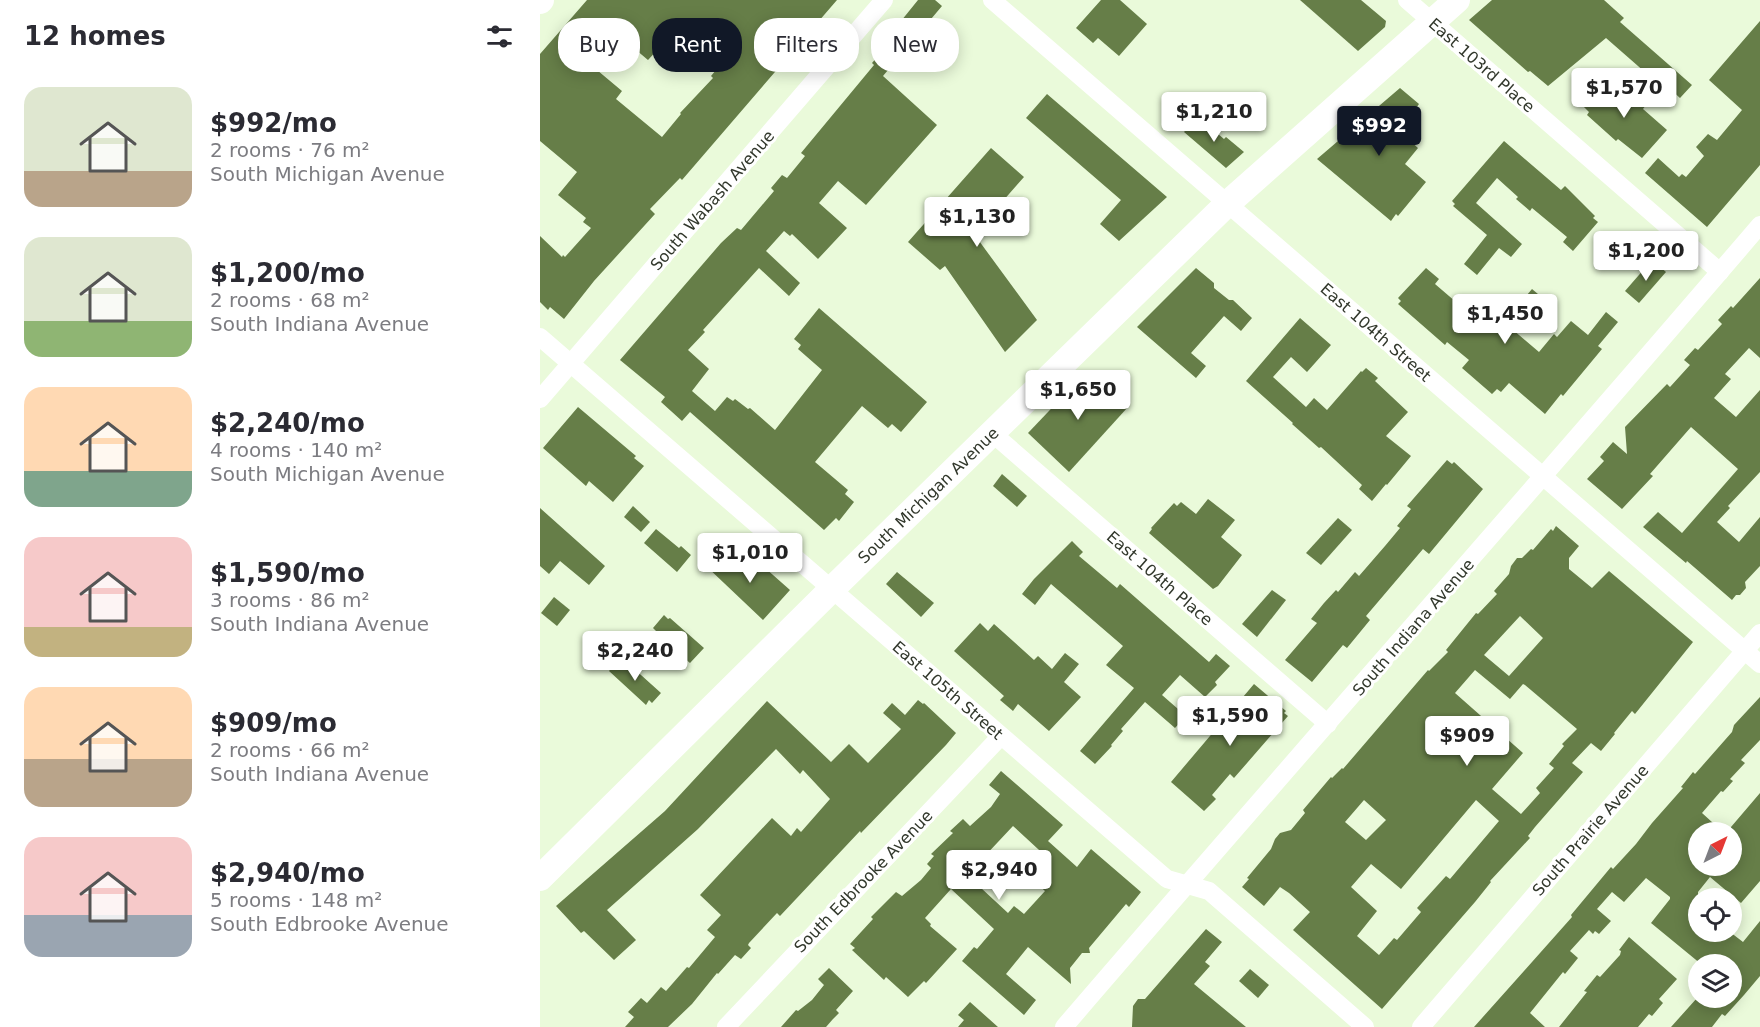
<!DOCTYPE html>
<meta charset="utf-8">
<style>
:root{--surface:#fff;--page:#f2f2f3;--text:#2b2b33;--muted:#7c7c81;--accent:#111827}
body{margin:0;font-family:"DejaVu Sans",sans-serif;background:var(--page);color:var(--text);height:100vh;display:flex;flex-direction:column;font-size:22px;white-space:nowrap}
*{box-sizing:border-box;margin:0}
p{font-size:20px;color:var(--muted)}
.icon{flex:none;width:33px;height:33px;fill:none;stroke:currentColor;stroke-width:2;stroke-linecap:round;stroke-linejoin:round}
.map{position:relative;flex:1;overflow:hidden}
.details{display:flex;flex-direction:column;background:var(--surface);width:540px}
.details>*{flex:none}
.banner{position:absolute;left:18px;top:18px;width:570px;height:54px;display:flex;gap:12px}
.needle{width:39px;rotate:42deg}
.fabs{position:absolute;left:1148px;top:822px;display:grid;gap:12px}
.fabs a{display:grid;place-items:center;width:54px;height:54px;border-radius:50%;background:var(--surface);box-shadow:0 3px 15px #0003;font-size:30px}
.price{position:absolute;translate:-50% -51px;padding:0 14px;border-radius:6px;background:#fff;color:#222;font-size:20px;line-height:39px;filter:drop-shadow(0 2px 3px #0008)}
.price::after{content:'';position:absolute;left:50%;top:36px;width:18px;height:14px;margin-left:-9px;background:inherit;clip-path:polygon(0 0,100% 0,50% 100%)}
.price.current{background:var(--accent);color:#fff}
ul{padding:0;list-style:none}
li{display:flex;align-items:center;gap:18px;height:150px;padding:0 24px}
li span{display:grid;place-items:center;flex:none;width:168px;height:120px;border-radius:18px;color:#555}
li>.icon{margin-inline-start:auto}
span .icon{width:72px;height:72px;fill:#fffc;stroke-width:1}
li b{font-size:26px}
h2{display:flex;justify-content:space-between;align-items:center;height:72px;padding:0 24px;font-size:26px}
.tag{padding:0 21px;border-radius:24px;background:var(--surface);box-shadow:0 3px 15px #0003;font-size:21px;line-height:54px}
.tag.current{background:var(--accent);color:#fff}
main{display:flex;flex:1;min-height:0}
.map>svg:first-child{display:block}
</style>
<main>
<section class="details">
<h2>12 homes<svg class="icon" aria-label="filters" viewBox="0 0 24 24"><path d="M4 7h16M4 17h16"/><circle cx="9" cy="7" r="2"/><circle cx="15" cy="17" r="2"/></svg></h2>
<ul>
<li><span style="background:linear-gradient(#dfe7d0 70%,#b9a48a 0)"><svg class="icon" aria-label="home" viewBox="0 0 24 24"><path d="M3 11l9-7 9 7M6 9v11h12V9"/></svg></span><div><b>$992/mo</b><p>2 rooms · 76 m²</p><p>South Michigan Avenue</p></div></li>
<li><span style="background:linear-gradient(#dfe7d0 70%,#8fb573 0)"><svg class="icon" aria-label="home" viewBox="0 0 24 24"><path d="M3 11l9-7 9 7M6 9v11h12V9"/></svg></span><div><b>$1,200/mo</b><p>2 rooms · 68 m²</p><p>South Indiana Avenue</p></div></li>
<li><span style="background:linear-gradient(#ffd9b3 70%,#7fa58c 0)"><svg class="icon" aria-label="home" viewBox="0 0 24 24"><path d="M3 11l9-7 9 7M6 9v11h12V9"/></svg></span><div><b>$2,240/mo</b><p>4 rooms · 140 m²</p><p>South Michigan Avenue</p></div></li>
<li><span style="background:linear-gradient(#f6c9c9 75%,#c2b280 0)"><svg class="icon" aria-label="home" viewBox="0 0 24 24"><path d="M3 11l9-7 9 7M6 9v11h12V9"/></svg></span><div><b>$1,590/mo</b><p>3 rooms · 86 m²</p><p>South Indiana Avenue</p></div></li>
<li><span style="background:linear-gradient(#ffd9b3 60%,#b9a48a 0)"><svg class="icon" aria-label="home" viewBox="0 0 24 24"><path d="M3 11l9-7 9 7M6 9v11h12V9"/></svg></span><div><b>$909/mo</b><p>2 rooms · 66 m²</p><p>South Indiana Avenue</p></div></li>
<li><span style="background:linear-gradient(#f6c9c9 65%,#9aa5b1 0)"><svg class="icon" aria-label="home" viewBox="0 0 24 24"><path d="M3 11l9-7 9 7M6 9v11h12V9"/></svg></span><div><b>$2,940/mo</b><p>5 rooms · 148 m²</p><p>South Edbrooke Avenue</p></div></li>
</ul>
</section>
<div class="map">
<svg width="1220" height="1027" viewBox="0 0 1220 1027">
<rect width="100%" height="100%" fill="#eafada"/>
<g fill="#667e48" fill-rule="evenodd">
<path d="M 47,0 L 297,0 L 142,180 L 140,178 L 110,209 L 115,214 L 54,281 L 24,319 L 10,307 L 8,310 L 0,302 L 0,236 L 22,257 L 23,255 L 25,257 L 51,228 L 43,222 L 46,218 L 18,195 L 37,172 L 0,141 L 0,54 ZM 145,20 L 187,55 L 186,58 L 171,76 L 173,78 L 140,113 L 141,114 L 122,137 L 76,99 L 82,91 L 51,65 L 77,34 L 108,60 Z"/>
<polygon points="378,0 395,0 402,6 343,76 397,125 326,205 298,181 279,203 307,228 278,259 252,234 250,236 244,231 226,251 260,283 249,296 219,268 163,330 165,332 148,350 169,369 152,391 175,411 187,397 193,401 195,399 208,409 210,408 235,430 282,370 258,349 261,345 254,339 279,308 387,402 361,432 352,424 348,428 322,406 275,462 308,490 305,494 314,502 299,521 296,518 284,530 150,412 142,421 121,402 125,397 80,360 181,243 197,228 201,230 234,191 231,188 242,175 247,178 265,156 261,153 334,65 332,63 358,33 356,31 359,27 357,26"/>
<polygon points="561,0 580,0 607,24 579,56 558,38 553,43 536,28"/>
<polygon points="760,0 821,0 846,21 845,27 818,51"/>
<polygon points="952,0 1064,0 1084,18 1080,22 1152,85 1140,98 1117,77 1114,80 1066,38 1008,86 990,71 988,72 929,20"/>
<polygon points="1220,21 1220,165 1167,227 1105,173 1118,158 1139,177 1142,174 1146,177 1164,156 1156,147 1168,134 1177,140 1202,110 1169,80"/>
<polygon points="1062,81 1083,99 1091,93 1106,105 1103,109 1127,130 1102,158 1078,139 1076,141 1047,115 1049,112 1042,105"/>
<polygon points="860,88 879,104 859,131 878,148 865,164 886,182 858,216 856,214 851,221 777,159"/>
<polygon points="507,94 627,197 579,241 560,224 581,200 486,118"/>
<polygon points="658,117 684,139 686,137 704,152 686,168 644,132"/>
<polygon points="964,141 1021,190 1025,186 1055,216 1053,218 1058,222 1033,251 1023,242 1027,237 992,208 990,211 976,199 978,197 957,178 936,203 982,244 971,257 959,248 937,275 924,264 947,235 913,206 915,204 912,201"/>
<polygon points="451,148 484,177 434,234 497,320 465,352 405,266 400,270 368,242"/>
<polygon points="1112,260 1126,272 1099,303 1085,291"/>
<polygon points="656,268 674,283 674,288 689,300 693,300 712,318 701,331 684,316 651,353 666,366 656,378 597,327"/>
<polygon points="886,268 899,279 895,284 923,308 927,302 959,329 965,323 999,352 1014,334 1017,337 1031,321 1048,335 1066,312 1078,322 1058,346 1062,349 1023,396 1021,394 1005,414 969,383 961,392 957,389 952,394 922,368 929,360 907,342 905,345 858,304 861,301 858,298"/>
<polygon points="1220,278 1220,358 1209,348 1185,374 1191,379 1174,398 1196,417 1220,390 1220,472 1188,506 1190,508 1177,522 1199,542 1220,517 1220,566 1205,582 1206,588 1200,595 1196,595 1192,600 1147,561 1146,563 1103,527 1118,512 1142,533 1198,469 1151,427 1110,474 1113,476 1082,509 1047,479 1064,461 1060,457 1073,442 1087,454 1085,427 1127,384 1130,387 1150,365 1144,360 1155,348 1158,350 1182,324 1178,320 1191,306 1193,308"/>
<polygon points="992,289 1005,300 995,313 981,302"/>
<polygon points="760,318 791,345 767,372 751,357 733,377 766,407 774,398 787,410 821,371 822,372 826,368 838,378 835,381 868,412 846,436 871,456 847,485 846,484 832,501 819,489 822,485 781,447 779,448 752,424 753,423 706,381"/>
<polygon points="547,371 588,407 529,472 488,433"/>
<polygon points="38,407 96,456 94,458 104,466 73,502 49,481 46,486 3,448"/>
<polygon points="907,460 912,464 914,462 943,489 889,554 883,549 826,616 830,620 807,648 803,645 772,682 745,660 777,623 771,619 784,603 796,590 798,592 815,572 819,576 845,546 860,528 857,526 871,509 867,506"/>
<polygon points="462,474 487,496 477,507 453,486"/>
<polygon points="668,499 695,520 681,537 702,555 678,586 673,589 609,533 612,529 611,528 634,503 637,506 641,502 656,514"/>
<polygon points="93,506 110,522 101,532 84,517"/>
<polygon points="0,508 65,566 49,585 20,561 9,574 0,566"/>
<polygon points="798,518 812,530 781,565 766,553"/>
<path d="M 1016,526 L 1039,546 L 1029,558 L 1029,569 L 1052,588 L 1069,571 L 1153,642 L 1095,714 L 1092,711 L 1074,733 L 1075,734 L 1061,751 L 1051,743 L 1032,763 L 1043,772 L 995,827 L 988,836 L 990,838 L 950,881 L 951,882 L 935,902 L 842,1009 L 753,930 L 770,912 L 749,893 L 740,887 L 724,906 L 702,887 L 709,879 L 707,878 L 731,849 L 735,839 L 740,833 L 751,830 L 765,813 L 763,810 L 791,777 L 792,778 L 802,768 L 803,769 L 888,670 L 889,671 L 908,652 L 906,650 L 936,613 L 938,614 L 957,594 L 954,591 L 969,574 L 971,566 L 977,558 L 982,558 L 991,549 L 993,550 L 1011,529 L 1013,531 ZM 980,616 L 1003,638 L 969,676 L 944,655 ZM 935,670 L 970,699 L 983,684 L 985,685 L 1037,729 L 1022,744 L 1024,746 L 1009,764 L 1014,768 L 996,788 L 1000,793 L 981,814 L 952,789 L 983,753 L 915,693 ZM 824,800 L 846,820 L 826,840 L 805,822 ZM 936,800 L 959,821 L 910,879 L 906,876 L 877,908 L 881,912 L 857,940 L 854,938 L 839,955 L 817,936 L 837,911 L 811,887 L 831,864 L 861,889 Z"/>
<polygon points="116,529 139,548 141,546 151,555 137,572 104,543"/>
<polygon points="532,541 543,552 539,556 577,588 580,584 669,662 676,654 690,666 675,682 677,685 665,697 640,675 622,695 646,716 635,728 605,702 581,729 583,731 571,745 572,746 555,764 540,751 594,688 566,665 583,646 511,584 495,605 482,594 494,579"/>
<polygon points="179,550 204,572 215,559 250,590 223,620 165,565"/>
<polygon points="357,572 394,603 381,617 346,584"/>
<polygon points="732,590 746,600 717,637 702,624"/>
<polygon points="14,597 30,610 17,626 1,613"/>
<polygon points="124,615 128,619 130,618 164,648 150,663 136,651 132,651 128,648 127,644 115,634 117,632 113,628"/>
<polygon points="440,623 448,631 454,624 494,660 498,656 512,669 525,653 539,664 524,682 541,697 509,731 478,704 473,711 460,700 464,696 414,651"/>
<polygon points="81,657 121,693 112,703 109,700 106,705 69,671"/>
<polygon points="714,684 746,711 744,713 748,716 694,778 690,774 672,795 676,799 664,811 631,782"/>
<polygon points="1220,697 1220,740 1201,760 1205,763 1190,779 1193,781 1183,792 1181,791 1162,813 1183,832 1158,832 1158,866 1191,866 1191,827 1220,793 1220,881 1201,903 1170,877 1158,892 1158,932 1190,932 1203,942 1220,921 1220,976 1204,995 1185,1016 1182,1014 1172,1027 1131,1027 1157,998 1191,998 1191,964 1161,964 1111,923 1130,899 1130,897 1106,878 1084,902 1072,892 1057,909 1071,921 1059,934 1055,931 1053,934 1049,930 1030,951 1038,958 1025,974 1023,972 990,1013 1005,1027 934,1027 1032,917 1031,915 1071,867 1073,869 1096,844 1112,823 1143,788 1141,787 1153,772 1155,774 1192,732 1194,725"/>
<polygon points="378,700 383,704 384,703 416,733 406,745 321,833 320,831 240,916 237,913 209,943 208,945 211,948 201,959 195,955 178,974 177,973 152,1004 128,1027 85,1027 94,1017 88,1012 101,998 107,1003 121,987 126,991 147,967 149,968 175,937 167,930 181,915 160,895 232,818 251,836 257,828 261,832 290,799 263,770 260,774 236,749 158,829 67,910 96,940 74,960 44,931 41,933 16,906 125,811 227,701 291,762 309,744 328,763 361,729 343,713 352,703 365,715"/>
<path d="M 461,771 L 523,825 L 508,841 L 537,867 L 551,849 L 601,892 L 589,907 L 586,904 L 549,948 L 550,953 L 542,953 L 530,968 L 531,984 L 488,947 L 466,974 L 496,1000 L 484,1015 L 422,961 L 434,947 L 437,949 L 454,929 L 411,889 L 385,918 L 391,924 L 390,926 L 417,949 L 386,983 L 384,981 L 368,997 L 346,977 L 344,980 L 312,950 L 315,948 L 310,944 L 333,919 L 331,917 L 356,892 L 362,896 L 381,880 L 391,868 L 387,864 L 394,856 L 391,854 L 413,833 L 410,831 L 423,819 L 430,826 L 451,807 L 460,794 L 449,785 ZM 473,826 L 511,861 L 494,881 L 505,891 L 484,914 L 474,906 L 468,913 L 427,875 Z"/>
<polygon points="666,929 682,942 665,962 670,966 654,984 706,1027 592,1027 593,1006 598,999 605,999"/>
<polygon points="1089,937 1137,979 1119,999 1123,1003 1112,1016 1109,1014 1098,1027 1019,1027 1047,992 1044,991 1057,975 1060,977 1080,955 1081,951 1079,950"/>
<polygon points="289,968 313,991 296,1010 299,1013 293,1019 286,1027 241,1027 256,1010 258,1011 272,1000 284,985 278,979"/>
<polygon points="710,969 729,985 718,998 699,981"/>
<polygon points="430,1002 458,1027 418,1027 424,1020 418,1015"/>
</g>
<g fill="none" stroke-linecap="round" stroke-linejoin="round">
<g stroke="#fff" stroke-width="18">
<polyline points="452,0 1220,664"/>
<polyline points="867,0 1180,272"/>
<polyline points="0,337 627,879 669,891 825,1027"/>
<polyline points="0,399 344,0"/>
<polyline points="452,433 788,724"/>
<polyline points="186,1027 461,736"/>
<path d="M 524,1027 C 755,758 990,494 1220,225"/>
<polyline points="881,1027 1220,633"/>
</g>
<g stroke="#fff" stroke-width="26">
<polyline points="0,1 1,0"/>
<polyline points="0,878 292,589 687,204 917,0"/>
</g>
</g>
<g text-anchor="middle" stroke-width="6" stroke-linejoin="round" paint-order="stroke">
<g font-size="16" fill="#32382c" stroke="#fff">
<text transform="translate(942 65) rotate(41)" y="6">East 103rd Place</text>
<text transform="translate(172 200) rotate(-49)" y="6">South Wabash Avenue</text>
<text transform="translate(836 332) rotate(41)" y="6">East 104th Street</text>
<text transform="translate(388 495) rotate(-44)" y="6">South Michigan Avenue</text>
<text transform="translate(620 578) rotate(41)" y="6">East 104th Place</text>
<text transform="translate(873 627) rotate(-49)" y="6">South Indiana Avenue</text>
<text transform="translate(408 690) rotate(41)" y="6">East 105th Street</text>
<text transform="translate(1050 830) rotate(-49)" y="6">South Prairie Avenue</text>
<text transform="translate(323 881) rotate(-46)" y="6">South Edbrooke Avenue</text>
</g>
</g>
</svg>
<div class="fabs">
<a><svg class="needle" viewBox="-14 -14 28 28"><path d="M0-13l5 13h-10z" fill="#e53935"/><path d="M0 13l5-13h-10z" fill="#7c7c81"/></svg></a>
<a><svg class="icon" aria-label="locate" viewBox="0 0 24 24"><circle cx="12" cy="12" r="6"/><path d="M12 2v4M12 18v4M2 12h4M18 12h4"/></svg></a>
<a><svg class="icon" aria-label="layers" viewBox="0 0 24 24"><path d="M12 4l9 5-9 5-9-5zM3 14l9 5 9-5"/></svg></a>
</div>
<b class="price" style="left:1084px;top:119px">$1,570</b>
<b class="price" style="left:674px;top:143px">$1,210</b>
<b class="price current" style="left:839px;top:157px">$992</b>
<b class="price" style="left:437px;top:248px">$1,130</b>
<b class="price" style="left:1106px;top:282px">$1,200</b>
<b class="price" style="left:965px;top:345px">$1,450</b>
<b class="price" style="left:538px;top:421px">$1,650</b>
<b class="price" style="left:210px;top:584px">$1,010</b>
<b class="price" style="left:95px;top:682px">$2,240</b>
<b class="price" style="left:690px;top:747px">$1,590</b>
<b class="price" style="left:927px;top:767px">$909</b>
<b class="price" style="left:459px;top:901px">$2,940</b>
<div class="banner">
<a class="tag">Buy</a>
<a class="tag current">Rent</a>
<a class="tag">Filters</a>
<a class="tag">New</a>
</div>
</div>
</main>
